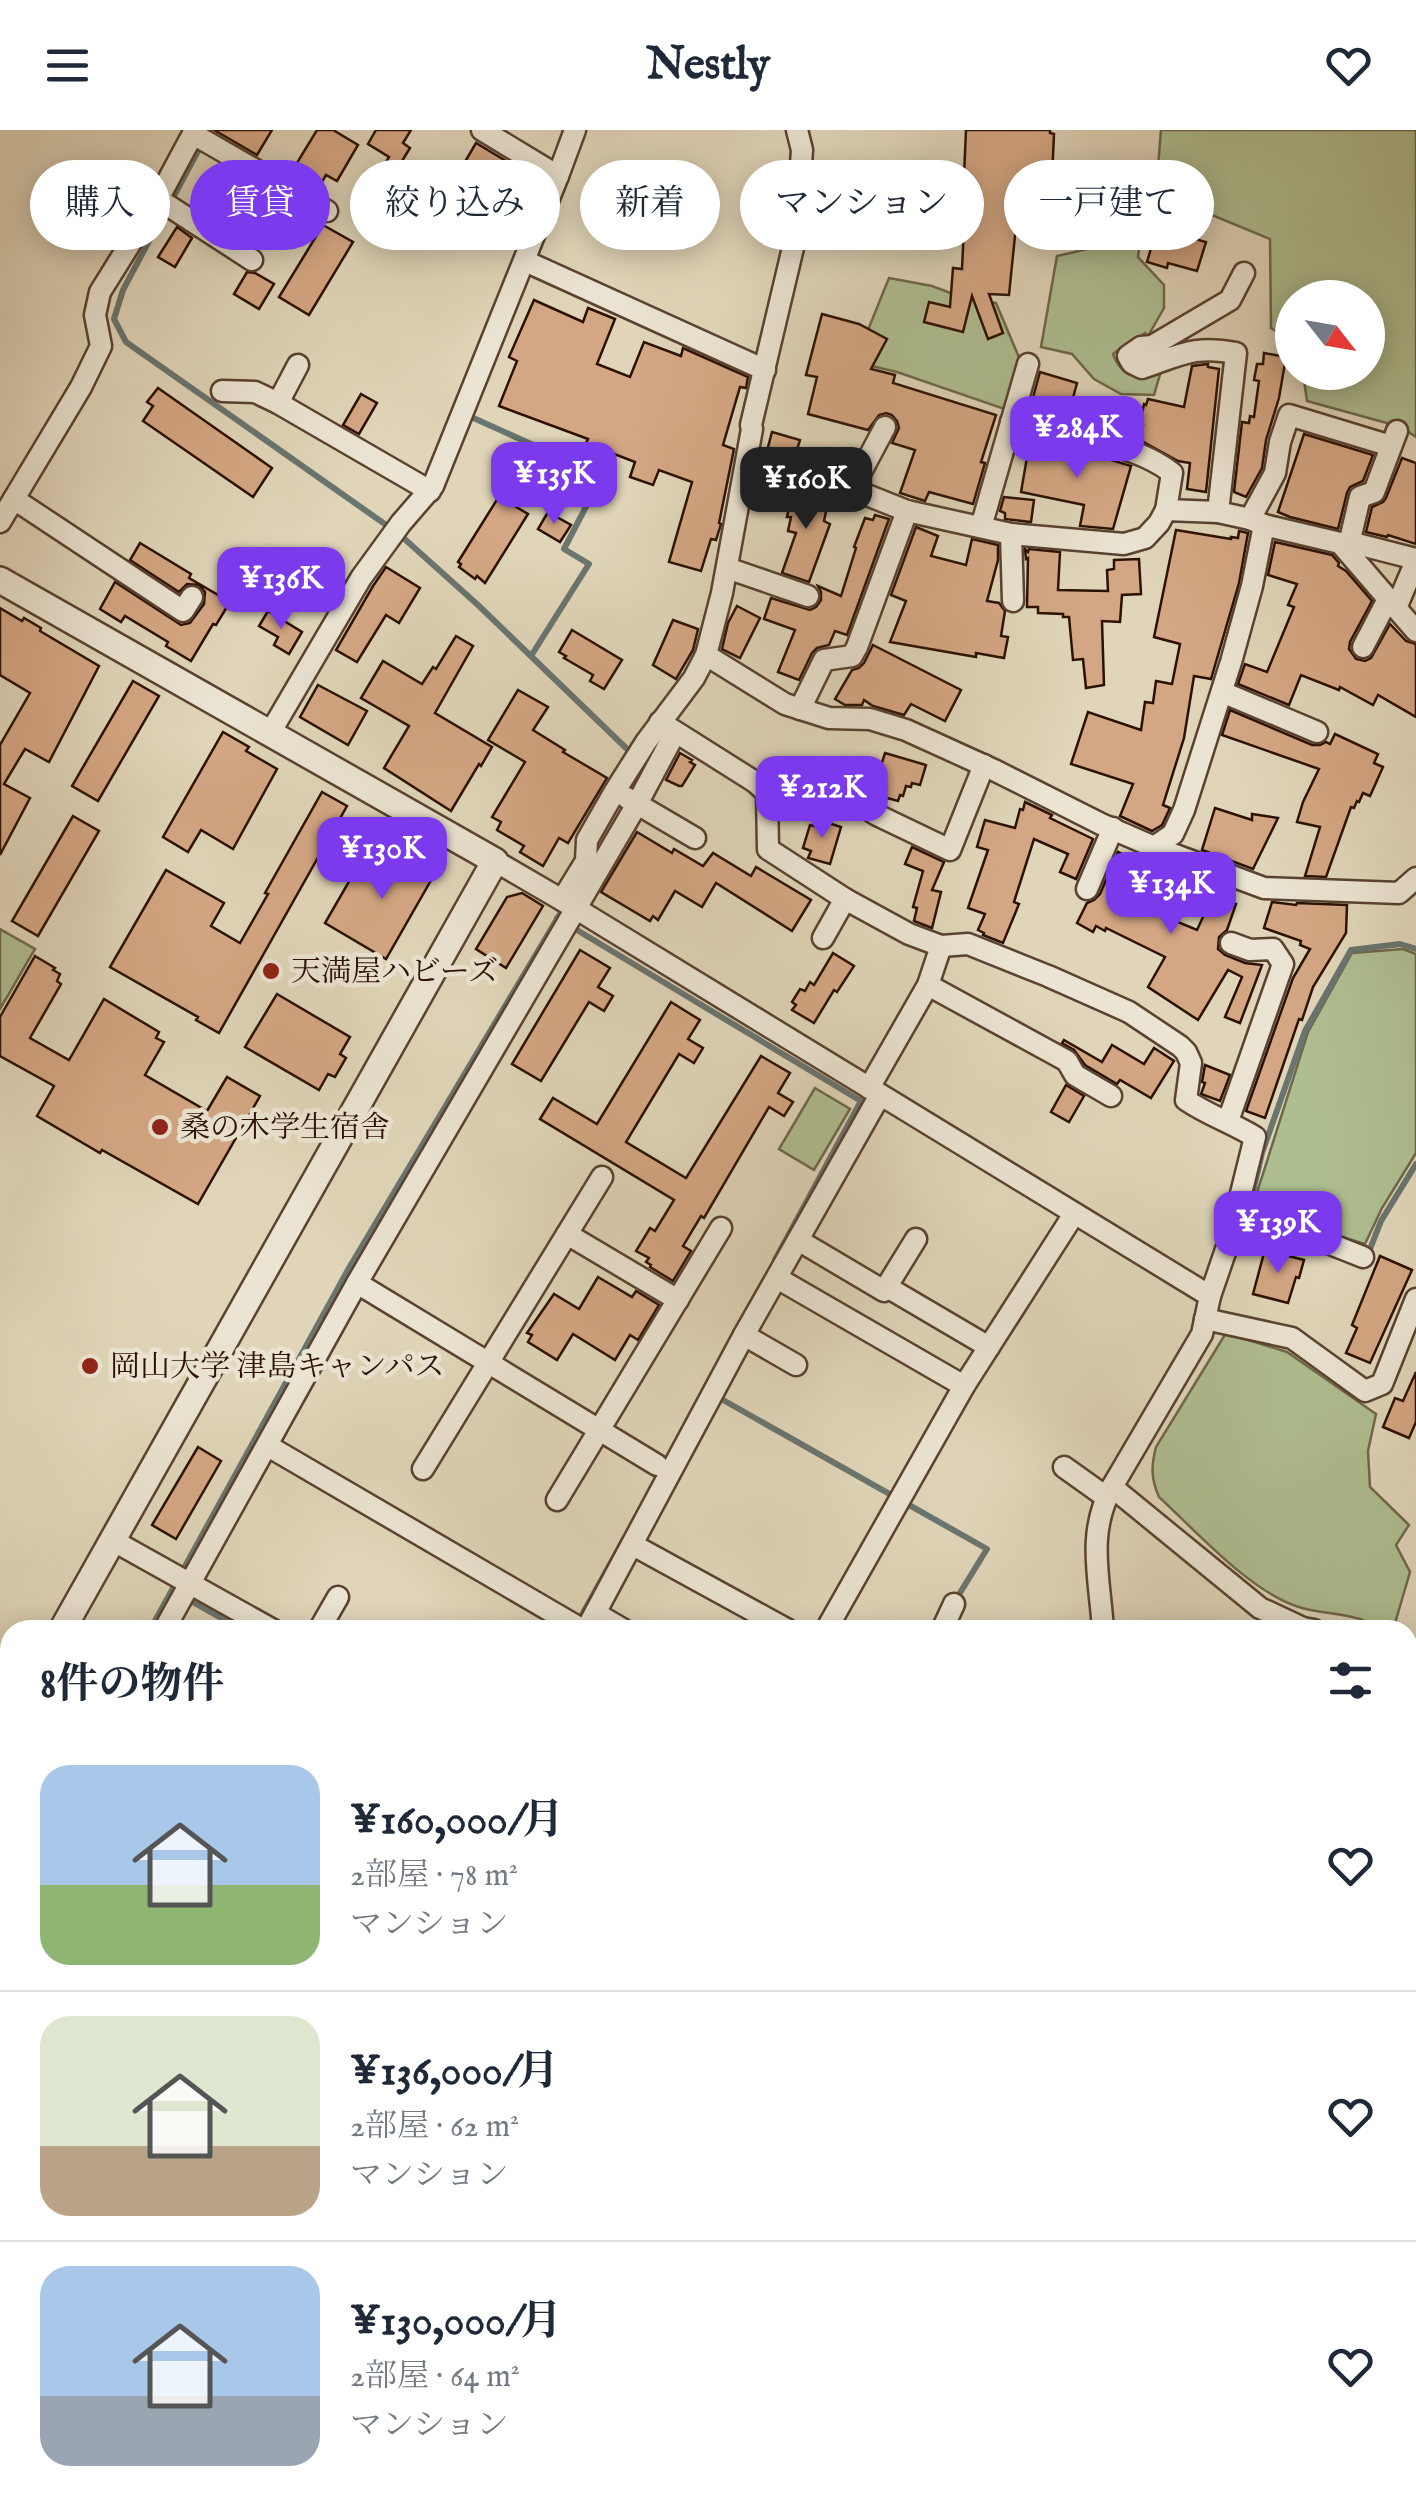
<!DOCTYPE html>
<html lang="ja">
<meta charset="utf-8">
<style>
:root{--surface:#fff;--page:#f6f6f7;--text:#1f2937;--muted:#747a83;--line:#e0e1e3;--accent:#7c3aed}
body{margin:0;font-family:"IM FELL English","Noto Serif JP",serif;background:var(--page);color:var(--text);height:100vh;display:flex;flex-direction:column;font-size:38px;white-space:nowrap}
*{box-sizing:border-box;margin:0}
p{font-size:32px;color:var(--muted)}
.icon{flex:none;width:55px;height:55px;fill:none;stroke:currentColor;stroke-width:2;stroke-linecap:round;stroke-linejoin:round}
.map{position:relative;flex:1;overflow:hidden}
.details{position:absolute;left:0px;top:1490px;width:1418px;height:892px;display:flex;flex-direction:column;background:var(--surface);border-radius:30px 30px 0 0;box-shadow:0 5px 25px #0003}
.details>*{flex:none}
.top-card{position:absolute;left:30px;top:30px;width:1358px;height:90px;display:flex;gap:20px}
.needle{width:65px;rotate:121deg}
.controls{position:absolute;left:1275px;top:150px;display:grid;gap:20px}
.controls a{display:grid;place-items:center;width:110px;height:110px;border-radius:50%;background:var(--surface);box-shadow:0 5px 25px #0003;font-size:50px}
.price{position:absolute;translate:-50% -85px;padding:0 22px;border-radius:20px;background:var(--accent);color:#fff;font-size:32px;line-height:65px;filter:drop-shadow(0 2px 5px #0008)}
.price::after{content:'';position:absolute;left:50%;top:60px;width:30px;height:22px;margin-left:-15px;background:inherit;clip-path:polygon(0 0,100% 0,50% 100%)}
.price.current{background:#222;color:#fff}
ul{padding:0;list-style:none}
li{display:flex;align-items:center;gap:30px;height:250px;padding:0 40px}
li+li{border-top:2px solid var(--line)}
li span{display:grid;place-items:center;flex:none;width:280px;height:200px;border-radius:30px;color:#555}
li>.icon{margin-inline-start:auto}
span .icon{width:120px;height:120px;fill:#fffc;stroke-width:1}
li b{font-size:42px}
h2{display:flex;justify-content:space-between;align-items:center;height:120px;padding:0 40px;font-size:42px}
.pill{padding:0 35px;border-radius:45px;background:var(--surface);box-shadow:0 5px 25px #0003;font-size:35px;line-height:90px}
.pill.current{background:var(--accent);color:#fff}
header{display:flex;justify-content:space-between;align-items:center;height:130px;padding:0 40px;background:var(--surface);font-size:45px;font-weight:800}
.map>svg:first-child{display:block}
</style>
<header><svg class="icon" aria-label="menu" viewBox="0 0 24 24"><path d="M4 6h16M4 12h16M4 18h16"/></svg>Nestly<svg class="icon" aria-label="heart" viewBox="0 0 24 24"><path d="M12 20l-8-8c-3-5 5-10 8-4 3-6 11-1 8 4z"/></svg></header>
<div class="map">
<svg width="1416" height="2381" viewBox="0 0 1416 2381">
<rect width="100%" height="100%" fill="#e0d5b9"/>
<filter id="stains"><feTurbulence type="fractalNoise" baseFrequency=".002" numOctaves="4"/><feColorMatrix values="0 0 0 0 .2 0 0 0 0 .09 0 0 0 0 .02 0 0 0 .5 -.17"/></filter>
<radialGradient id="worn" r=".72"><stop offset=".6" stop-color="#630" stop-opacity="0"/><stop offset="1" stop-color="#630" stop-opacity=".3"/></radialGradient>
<g fill="#afbe91" stroke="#6e684a" stroke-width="2.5">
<path d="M 1161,0 L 1416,0 L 1416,307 L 1401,297 L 1307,271 L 1303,243 L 1368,242 L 1368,168 L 1292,168 L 1292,211 L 1271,198 L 1270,109 L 1188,75 L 1145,75 L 1138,127 L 1164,155 L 1164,178 L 1148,206 L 1145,203 C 1135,212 1123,215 1113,224 C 1123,250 1138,249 1161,241 L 1154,265 L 1121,264 L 1094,249 L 1072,224 L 1041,217 L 1057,126 L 1114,113 L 1121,74 L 1158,37 Z"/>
<polygon points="889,148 932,156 969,170 996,173 1018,225 1021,238 1010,281 897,242 855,232"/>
<polygon points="0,799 35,819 0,879"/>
<polygon points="1403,819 1416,824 1416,1023 1382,1078 1365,1114 1316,1099 1252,1098 1247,1094 1308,902 1352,823"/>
<polygon points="815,958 850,979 814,1040 779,1019"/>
<path d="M 1226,1203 L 1287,1222 L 1376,1284 L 1368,1321 L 1370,1357 L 1409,1395 L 1396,1415 L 1410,1442 L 1393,1500 C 1379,1500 1369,1491 1356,1488 C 1338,1483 1319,1483 1302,1478 C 1252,1464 1197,1402 1159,1367 C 1151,1349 1151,1336 1156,1317 Z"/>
<polygon points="1416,2112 1416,2381 956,2381 958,2372 1408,2372 1408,2120"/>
</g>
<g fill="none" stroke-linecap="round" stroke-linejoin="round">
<g stroke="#6a756e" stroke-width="6">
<polyline points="209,1 209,0"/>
<polyline points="175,64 199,19"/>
<polyline points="165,81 123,160 114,189 126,212 399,404 478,475 626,618"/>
<polyline points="469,286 602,346 564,419 589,434 531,526"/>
<polyline points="557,788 861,971 775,1130"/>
<polyline points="1253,1101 1245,1096 1262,1023 1305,901 1351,820 1400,814 1416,819"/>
<polyline points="1363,1117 1370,1119 1381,1091 1416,1034"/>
<polyline points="716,1266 987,1419 955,1471"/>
<polyline points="191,1471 242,1500"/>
<polyline points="577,1494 624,1409"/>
<polyline points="150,1500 349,1138 560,784"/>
<polyline points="78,2381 82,2372"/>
<polyline points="425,2381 429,2372"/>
</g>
</g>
<g fill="#d4a784" stroke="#2c1103" stroke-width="2.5">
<polygon points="214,0 272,0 257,25"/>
<polygon points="317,0 333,0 358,15 337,51 326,45 319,57 292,41"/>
<polygon points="376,0 411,0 403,13 410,18 402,31 452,61 470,32 466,30 476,13 541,52 533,66 510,52 495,76 484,69 467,99 444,85 425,117 358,79 389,27 368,14"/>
<polygon points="966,0 1050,0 1050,3 1054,4 1052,48 1027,46 1025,86 1017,86 1009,165 989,164 1003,203 988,209 972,166 963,202 924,192 929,172 950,177 953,138 962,139 964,97 957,97 958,65 957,65 958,45 964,45"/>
<polygon points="232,42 251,53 246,61 260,69 238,105 204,82"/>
<polygon points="323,95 353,112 309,185 279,167"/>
<polygon points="177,97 192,108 175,137 158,127"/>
<polygon points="1157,98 1206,112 1197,141 1168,133 1167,138 1147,132"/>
<polygon points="247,142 255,143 274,154 259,179 234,164"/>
<polygon points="534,170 583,192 588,178 615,189 597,234 630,247 644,212 681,226 683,218 748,247 746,258 740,257 723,315 734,319 719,393 721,394 716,410 711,409 701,441 669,432 692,352 659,340 653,355 630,347 635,332 586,313 588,309 499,276 517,231 509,227"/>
<polygon points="822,184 859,194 887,209 871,239 895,245 893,253 996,285 981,332 985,333 973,374 929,362 925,371 900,363 915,320 892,313 899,298 897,291 892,285 886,283 879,285 868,300 808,284 817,247 806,245"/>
<polygon points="1264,223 1286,227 1279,268 1266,310 1262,338 1246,367 1234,362 1242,292 1249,293 1250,286 1254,287 1259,251 1254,250 1257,234 1263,234"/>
<polygon points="1208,234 1208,237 1219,239 1206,362 1187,359 1190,333 1178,331 1140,310 1143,295 1140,294 1144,274 1146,275 1148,269 1184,277 1192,236"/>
<polygon points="1040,242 1077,253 1067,290 1029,282"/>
<polygon points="158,258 272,338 253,367 143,291 153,276 147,272"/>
<polygon points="361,264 377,273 359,304 343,295"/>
<polygon points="772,302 800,310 794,329 767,321"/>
<polygon points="1304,304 1373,325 1363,351 1350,357 1347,363 1338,399 1290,387 1278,382"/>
<polygon points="1030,310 1092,324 1131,336 1113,399 1080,396 1084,375 1021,362"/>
<polygon points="1402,328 1416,333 1416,414 1388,405 1387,407 1366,402 1372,377 1383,372 1386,368"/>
<polygon points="793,357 829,367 824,391 830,394 809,452 782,443 796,403 788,401 791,387 787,387"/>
<polygon points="1004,367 1034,370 1031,392 1005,389 1005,383 1000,381"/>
<polygon points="498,368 502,371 503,369 528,384 485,453 477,446 475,449 459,437 461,434 458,432"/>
<polygon points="548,382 571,395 560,412 538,399"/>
<polygon points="875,385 889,389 847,505 835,501 829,515 817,518 812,523 799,550 778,542 795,500 764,489 771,468 810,480 816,477 821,470 821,462 818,456 841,466 856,418 854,417 865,388 873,390"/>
<polygon points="916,397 938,406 931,426 966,435 972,409 998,415 998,430 987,471 999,473 1005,481 1001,506 1008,507 1004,528 976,523 976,527 890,512 906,471 891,465"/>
<polygon points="1176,400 1231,409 1231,407 1238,408 1239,401 1248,403 1239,453 1211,549 1194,546 1184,608 1163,675 1170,678 1162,695 1152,701 1120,686 1133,654 1071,634 1088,582 1141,600 1145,572 1153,573 1156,551 1172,554 1180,514 1154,507"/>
<polygon points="1275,412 1332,425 1339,433 1338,436 1346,441 1372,471 1350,512 1349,519 1356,529 1365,531 1371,528 1390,494 1406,511 1416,514 1416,587 1378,565 1373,575 1340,557 1339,560 1301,545 1289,575 1238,554 1245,534 1267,542 1294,477 1288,475 1297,454 1268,445"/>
<polygon points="140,413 191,444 189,448 230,472 216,495 213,494 191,531 166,516 168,512 125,486 121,492 100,479 115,452 181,495 190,493 204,474 205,462 199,455 187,454 179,462 130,430"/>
<polygon points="1025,419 1028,422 1029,419 1060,422 1058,460 1108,461 1107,440 1114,439 1114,430 1139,429 1141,464 1122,465 1120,492 1102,491 1104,555 1086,558 1083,529 1073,530 1069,487 1063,487 1063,484 1038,483 1038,477 1027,477 1028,428 1026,429"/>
<polygon points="386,437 420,458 399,493 386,485 357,532 336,520 373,456"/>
<polygon points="737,476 760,488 740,528 722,519 728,493"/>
<polygon points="0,478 22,491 24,488 41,498 40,501 99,536 49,632 25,619 4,654 30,668 0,725 0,615 30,563 0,545"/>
<polygon points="268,481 302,502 289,524 274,515 278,507 259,496"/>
<polygon points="673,490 698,499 693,520 676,549 653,535"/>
<polygon points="572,500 622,530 604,559 590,551 593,545 564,528 566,526 559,522"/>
<polygon points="456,506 473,516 435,583 492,617 481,636 479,634 451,681 384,638 409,596 361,568 383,531 422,554 433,537 436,539"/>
<polygon points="873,515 961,560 945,591 911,574 904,585 873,576 864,570 862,575 845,575 835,569 852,540 859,538 864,533"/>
<polygon points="133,551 159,566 98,671 72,656"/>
<polygon points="318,555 367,581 348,615 300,587"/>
<polygon points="518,560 548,577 533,600 565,620 563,622 607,648 568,713 559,708 543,736 520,722 524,716 497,700 501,692 492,687 525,632 488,610"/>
<polygon points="1230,580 1312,615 1320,615 1326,612 1330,614 1335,604 1378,624 1374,633 1383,637 1370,666 1363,663 1359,672 1357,671 1354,678 1351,677 1326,747 1305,746 1320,697 1297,692 1303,672 1319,639 1222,605"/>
<polygon points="223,602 249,617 246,621 277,639 233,719 201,700 188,722 163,707"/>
<polygon points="680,623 692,630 690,632 695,635 682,656 679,656 666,650"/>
<polygon points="885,623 926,635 920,655 912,653 911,657 906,656 903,666 900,665 898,671 872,664"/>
<polygon points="322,662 347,676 219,903 196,890 198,887 110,837 166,740 224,773 211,796 240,813 268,764 265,763"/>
<polygon points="1025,672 1052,685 1050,688 1093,709 1076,749 1060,742 1068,724 1034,709 1014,772 1019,774 1003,813 983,805 984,803 978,800 985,784 968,778 988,720 977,717 985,690 1015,698 1020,679 1023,680"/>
<polygon points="1215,678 1252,690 1252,684 1278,688 1253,739 1202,720"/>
<polygon points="73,686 99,701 38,806 12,791"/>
<polygon points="817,689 841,697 830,734 808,728 811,721 803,718 810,695 814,696"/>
<polygon points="637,702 672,723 674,719 703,736 713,723 751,746 756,737 811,770 792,801 716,753 702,777 675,761 658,790 653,786 650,791 601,762"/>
<polygon points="417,717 442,731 386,829 325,793 362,729 399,749"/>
<polygon points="912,717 944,732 932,760 941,762 932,798 914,791 917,778 913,777 923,741 905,734"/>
<polygon points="1118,722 1178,751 1161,785 1197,800 1214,763 1236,774 1227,800 1219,807 1218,819 1225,825 1245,833 1262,835 1240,893 1225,887 1242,847 1228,840 1198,890 1148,857 1165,827 1106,798 1105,801 1096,796 1093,802 1077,793 1087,773 1094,770 1100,764"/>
<polygon points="522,763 543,776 506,838 476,819 507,767"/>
<polygon points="1272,772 1296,775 1297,773 1347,775 1346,803 1313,857 1302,890 1299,889 1265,988 1246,981 1293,848 1310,819 1300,815 1301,811 1264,798"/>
<polygon points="580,820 610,838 598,857 613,866 604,881 589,872 541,951 512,934"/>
<polygon points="833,823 854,836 837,862 834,860 814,893 792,880 796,875 792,872 800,859 805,861 810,852 814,855"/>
<polygon points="35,826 55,838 53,840 60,844 57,851 61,854 30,908 69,930 104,869 159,902 156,908 164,912 145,945 207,981 227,947 260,966 198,1074 102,1020 100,1023 37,986 54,956 0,926 0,887"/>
<polygon points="277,864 350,907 340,924 346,928 335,947 328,944 319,960 245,917"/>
<polygon points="671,872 700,890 688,909 703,918 694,933 679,924 626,1012 686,1048 761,926 790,943 778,963 793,972 784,986 769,977 704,1088 701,1086 683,1116 691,1121 673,1151 650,1137 651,1135 646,1132 649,1128 636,1121 650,1098 655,1101 674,1070 540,989 553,968 597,994"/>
<polygon points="1064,910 1102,932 1112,915 1144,934 1154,918 1174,931 1151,968 1120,950 1117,954 1085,935 1074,920 1062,913"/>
<polygon points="1205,935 1230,945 1220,971 1201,964 1205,953 1202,952"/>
<polygon points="1066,955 1084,966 1069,992 1051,982"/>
<polygon points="1264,1123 1277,1123 1304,1130 1299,1148 1296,1147 1288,1173 1253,1164"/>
<polygon points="1380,1126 1412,1140 1370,1233 1346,1223 1357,1198 1352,1195"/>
<polygon points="598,1147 632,1167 636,1161 659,1175 638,1210 630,1205 615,1230 573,1204 557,1230 528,1212 532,1205 527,1203 554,1164 579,1179"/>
<polygon points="1416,1242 1416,1292 1409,1308 1383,1297 1395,1268 1403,1271"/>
<polygon points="198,1317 221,1331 176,1409 152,1395"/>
</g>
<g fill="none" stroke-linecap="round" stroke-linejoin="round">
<defs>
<g id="minor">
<polyline points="482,0 558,46"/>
<polyline points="193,4 327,81"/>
<polyline points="158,69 252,130"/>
<polyline points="525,131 765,240"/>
<polyline points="222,261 255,262 278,273 430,361"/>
<polyline points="278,273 298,235"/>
<path d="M 1011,292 C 1057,303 1136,313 1172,343 L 1166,380"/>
<polyline points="747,330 852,359 907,381 1011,404 1124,414 1145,408 1159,393 1166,380 1218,382 1250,389 1264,395 1340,413 1357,414 1416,429"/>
<polyline points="852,359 885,297"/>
<polyline points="14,369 183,481 192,467"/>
<path d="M 1218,382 L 1236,223 C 1194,215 1181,225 1142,238 L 1132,233 L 1128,226 L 1141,217 L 1152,216 L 1230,170 L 1244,143"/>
<polyline points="1250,389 1275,343 1280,312 1289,285 1391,316"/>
<polyline points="0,392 81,257 101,216 95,185 100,162 158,69 195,0"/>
<polyline points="981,397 1028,234"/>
<polyline points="1011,404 1013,471"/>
<polyline points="1340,413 1396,478"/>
<polyline points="1349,414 1360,367 1374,362 1397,301"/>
<polyline points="1416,431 1396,478 1416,501"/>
<polyline points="727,438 808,466"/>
<polyline points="1363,517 1388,469"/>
<polyline points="706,525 785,574 829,588 870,589 906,600 994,640 1101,694 1154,717 1173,704 1184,680 1231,532 1252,456 1264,395"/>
<polyline points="1222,562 1317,602"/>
<polyline points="800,579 824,530 852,526 857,517 907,381"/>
<path d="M 660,592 L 755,652 L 767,663 L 768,719 L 845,769 L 909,804 L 941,816 L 968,814 L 1048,846 L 1129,882 L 1180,916 L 1186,922 L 1191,933 L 1186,970 C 1208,985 1232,993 1255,1007 L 1230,1108 L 1210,1166"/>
<polyline points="270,603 361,448 401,393 433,356 558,46 575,0"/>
<polyline points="755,652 773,652 857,672 877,685 950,720 984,635"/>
<polyline points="627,668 695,708"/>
<polyline points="1154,717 1264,758 1399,763 1416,748"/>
<polyline points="495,731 562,770 1210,1166 1202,1204 1112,1357 1260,1478 1303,1498 1314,1500"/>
<polyline points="1087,759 1113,698"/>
<polyline points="562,770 586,731 587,710 615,661 646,612 694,548 706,525 722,463 752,299 751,295 796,105 802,20 797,0"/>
<polyline points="823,808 845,769"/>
<polyline points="928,855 1067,931 1075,945 1111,966"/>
<polyline points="869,958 928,855 941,816"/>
<polyline points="1228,991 1283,834 1273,819 1250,820 1231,813"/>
<polyline points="567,1104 678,1170"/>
<polyline points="1230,1108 1320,1110 1363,1127"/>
<polyline points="798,1110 884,1161 916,1109"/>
<polyline points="777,1148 964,1256"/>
<polyline points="357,1153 657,1335"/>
<polyline points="887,1157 989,1217"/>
<polyline points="1205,1189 1292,1208 1365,1261 1382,1254 1416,1169"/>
<polyline points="744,1205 796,1235"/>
<polyline points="268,1316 583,1500"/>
<polyline points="1064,1337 1106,1367"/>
<polyline points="423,1339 602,1047"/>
<polyline points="557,1370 721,1098"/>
<polyline points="112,1410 273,1500"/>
<polyline points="633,1415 788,1500"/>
<polyline points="595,1483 624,1500"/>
<polyline points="164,1500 357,1153 637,674 675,603"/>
<polyline points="319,1500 338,1467"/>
<polyline points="586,1500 744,1205 880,965"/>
<polyline points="826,1500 964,1256 1074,1084"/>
<polyline points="942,1500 954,1474"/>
<path d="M 1103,1500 C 1100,1449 1086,1404 1112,1357"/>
<polyline points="1408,1540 1416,1547"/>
<polyline points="1408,1775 1416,1765"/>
<polyline points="0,1793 10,1775"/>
<polyline points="0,1896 10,1903"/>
<polyline points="1408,2020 1416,2019"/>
<polyline points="0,2070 10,2076"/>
<polyline points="0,2218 10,2223"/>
<polyline points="0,2362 10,2367"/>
<polyline points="19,2372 33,2381"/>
<polyline points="366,2372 380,2381"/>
<polyline points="653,2372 668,2381"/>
<polyline points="410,2381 415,2372"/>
<polyline points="611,2381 616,2372"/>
<polyline points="759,2381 764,2372"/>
</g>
<g id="tertiary">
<polyline points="0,450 495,731 62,1500"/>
<polyline points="0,1610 10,1592"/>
</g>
</defs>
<use href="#minor" stroke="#594230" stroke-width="25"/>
<use href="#tertiary" stroke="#594230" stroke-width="30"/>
<use href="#minor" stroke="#ebe4d2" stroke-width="20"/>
<use href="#tertiary" stroke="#ebe4d2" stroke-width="25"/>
</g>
<g fill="#8f2418" stroke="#ebe4d2" stroke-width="4">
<circle cx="271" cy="841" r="10"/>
<circle cx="160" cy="997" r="10"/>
<circle cx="90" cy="1236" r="10"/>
</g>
<g text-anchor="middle" stroke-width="9" stroke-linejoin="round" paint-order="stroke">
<g font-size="30" fill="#2c1103" stroke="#ebe4d2" text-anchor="start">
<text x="291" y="851">天満屋ハビーズ</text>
<text x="180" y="1007">桑の木学生宿舎</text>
<text x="110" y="1246">岡山大学 津島キャンパス</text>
</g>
</g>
<rect width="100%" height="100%" filter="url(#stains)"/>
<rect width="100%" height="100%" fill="url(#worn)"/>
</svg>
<div class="controls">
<a><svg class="needle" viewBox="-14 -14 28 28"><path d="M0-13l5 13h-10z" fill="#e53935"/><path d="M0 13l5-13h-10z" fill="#747a83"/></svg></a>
</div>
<b class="price" style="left:1077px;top:351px">¥284K</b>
<b class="price" style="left:554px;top:397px">¥135K</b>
<b class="price current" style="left:806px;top:402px">¥160K</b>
<b class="price" style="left:281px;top:502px">¥136K</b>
<b class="price" style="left:822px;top:711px">¥212K</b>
<b class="price" style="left:382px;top:772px">¥130K</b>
<b class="price" style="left:1171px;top:807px">¥134K</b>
<b class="price" style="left:1278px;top:1146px">¥139K</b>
<div class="top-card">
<a class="pill">購入</a>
<a class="pill current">賃貸</a>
<a class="pill">絞り込み</a>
<a class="pill">新着</a>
<a class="pill">マンション</a>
<a class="pill">一戸建て</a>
</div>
<section class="details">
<h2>8件の物件<svg class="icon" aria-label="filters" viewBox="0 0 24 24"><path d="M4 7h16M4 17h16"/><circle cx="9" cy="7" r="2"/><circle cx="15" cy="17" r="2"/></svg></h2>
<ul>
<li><span style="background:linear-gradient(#a9c7e8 60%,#8fb573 0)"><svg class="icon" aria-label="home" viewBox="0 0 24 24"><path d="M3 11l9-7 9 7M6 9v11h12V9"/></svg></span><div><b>¥160,000/月</b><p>2部屋 · 78 m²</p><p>マンション</p></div><svg class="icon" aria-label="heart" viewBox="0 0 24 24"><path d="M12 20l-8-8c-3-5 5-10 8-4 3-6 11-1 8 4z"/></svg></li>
<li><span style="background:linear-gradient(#dfe7d0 65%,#b9a48a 0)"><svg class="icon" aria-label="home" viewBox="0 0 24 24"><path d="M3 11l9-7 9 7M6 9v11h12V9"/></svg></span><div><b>¥136,000/月</b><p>2部屋 · 62 m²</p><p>マンション</p></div><svg class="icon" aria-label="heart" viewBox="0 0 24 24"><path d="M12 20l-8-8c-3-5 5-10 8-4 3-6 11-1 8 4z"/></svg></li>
<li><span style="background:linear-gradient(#a9c7e8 65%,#9aa5b1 0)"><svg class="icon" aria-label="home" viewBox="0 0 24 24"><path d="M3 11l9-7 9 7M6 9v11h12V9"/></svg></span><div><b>¥130,000/月</b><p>2部屋 · 64 m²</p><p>マンション</p></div><svg class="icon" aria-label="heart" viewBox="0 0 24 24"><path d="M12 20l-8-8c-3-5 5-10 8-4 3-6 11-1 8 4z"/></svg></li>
</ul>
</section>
</div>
